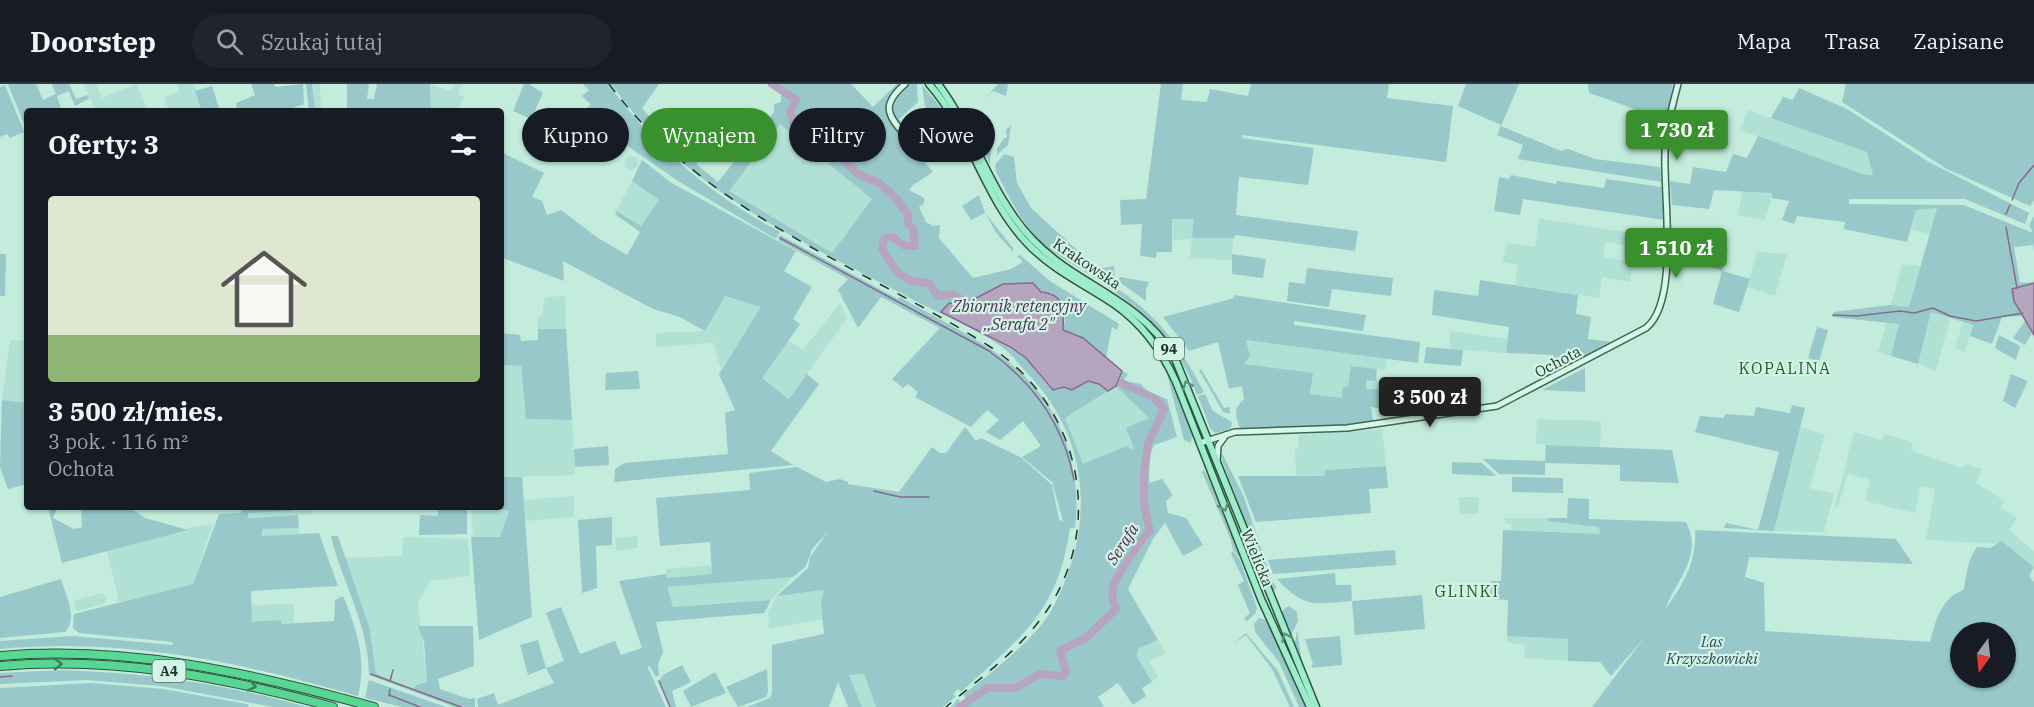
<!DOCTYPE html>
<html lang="pl">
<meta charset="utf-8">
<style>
:root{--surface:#171b24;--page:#20242c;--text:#f1f3f6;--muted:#9ea1a6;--line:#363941;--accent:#38912e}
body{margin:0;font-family:"IBM Plex Serif",serif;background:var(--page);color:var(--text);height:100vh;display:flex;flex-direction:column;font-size:22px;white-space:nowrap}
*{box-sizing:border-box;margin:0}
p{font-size:20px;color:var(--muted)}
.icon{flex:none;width:33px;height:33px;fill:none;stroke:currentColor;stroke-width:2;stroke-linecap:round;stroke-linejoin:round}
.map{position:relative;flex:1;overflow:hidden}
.details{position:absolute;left:24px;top:24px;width:480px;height:402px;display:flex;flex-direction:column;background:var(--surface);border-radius:6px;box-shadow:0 2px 4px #0004}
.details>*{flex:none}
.hud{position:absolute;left:522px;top:24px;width:570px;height:54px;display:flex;gap:12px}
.needle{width:39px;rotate:195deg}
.fabs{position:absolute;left:1950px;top:538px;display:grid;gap:12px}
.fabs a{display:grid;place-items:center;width:66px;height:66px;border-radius:50%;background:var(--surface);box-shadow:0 2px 4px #0004;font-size:30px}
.price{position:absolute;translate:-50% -51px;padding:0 14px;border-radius:6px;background:var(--accent);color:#fff;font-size:20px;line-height:39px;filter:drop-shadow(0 2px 3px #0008)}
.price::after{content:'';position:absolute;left:50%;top:36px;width:18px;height:14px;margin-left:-9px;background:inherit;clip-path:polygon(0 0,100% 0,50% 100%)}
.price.on{background:#222;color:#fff}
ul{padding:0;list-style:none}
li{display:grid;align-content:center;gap:12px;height:318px;padding:0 24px}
li span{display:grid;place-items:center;height:186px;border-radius:6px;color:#555}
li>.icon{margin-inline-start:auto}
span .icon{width:108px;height:108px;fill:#fffc;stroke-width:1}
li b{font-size:26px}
h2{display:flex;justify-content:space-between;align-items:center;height:72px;padding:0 24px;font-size:26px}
.chip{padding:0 21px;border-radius:27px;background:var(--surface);box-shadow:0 2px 4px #0004;font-size:21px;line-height:54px}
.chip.on{background:var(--accent);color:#fff}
header{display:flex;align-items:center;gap:36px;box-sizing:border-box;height:84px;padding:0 30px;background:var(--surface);border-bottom:2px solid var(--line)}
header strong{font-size:28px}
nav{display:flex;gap:33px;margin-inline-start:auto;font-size:21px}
.search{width:420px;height:54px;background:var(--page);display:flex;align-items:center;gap:15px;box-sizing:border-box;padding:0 21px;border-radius:33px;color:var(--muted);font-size:22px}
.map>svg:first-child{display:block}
</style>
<header>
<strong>Doorstep</strong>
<div class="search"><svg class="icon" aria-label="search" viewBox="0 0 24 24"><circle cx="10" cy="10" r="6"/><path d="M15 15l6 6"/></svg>Szukaj tutaj</div>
<nav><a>Mapa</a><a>Trasa</a><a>Zapisane</a></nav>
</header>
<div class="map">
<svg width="2034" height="623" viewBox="0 0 2034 623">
<rect width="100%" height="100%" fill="#c3ecdc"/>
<g fill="#b1e1d5">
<polygon points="84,0 96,0 102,14 137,0 147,27 96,27"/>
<polygon points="177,0 194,0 202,27 169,27 164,13 179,8"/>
<polygon points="312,0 320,0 321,27 315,27"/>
<polygon points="430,0 451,7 454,0 462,0 458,10 464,13 458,27 431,25"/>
<polygon points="1748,26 1867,68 1874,91 1862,90 1740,46"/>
<polygon points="780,39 872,115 832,169 728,107"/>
<circle cx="631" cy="79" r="7"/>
<polygon points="632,97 659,116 641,142 616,127"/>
<polygon points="1743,106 1773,109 1765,136 1737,131"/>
<polygon points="1937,124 1931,150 1911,146 1916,126"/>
<polygon points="1539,134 1636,150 1634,163 1605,158 1604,173 1633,178 1630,198 1602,193 1599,214 1515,201 1518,181 1503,178 1506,159 1535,163"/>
<polygon points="1172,135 1194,135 1193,154 1234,154 1231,176 1190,174 1192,155 1173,156"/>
<polygon points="1757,168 1787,170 1775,212 1747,203"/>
<polygon points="1902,180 1923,182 1908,226 1890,224"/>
<polygon points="565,212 566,245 538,245 537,233 542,230 545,213"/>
<polygon points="724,212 762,223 721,285 713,259 656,263 656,249 705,247"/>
<polygon points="840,219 847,234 789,315 762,294 788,256 803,266"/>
<polygon points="1931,228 1950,235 1936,287 1918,280"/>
<polygon points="1887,237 1900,240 1891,272 1878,268"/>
<polygon points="1963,239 1973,241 1964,268 1955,264"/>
<polygon points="1450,247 1507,255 1506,269 1449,265"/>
<polygon points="10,256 27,257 27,319 2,316"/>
<polygon points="1246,256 1387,275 1385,286 1351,282 1348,304 1342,314 1310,310 1313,291 1244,280 1250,272"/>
<polygon points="501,281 521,282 526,335 572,336 575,391 501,393"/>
<polygon points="1366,296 1404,300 1383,307 1365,305"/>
<polygon points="1116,302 1149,334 1135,363 1083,380 1065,334"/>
<polygon points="1537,335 1601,337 1600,364 1536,360"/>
<polygon points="1800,343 1825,350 1810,404 1834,410 1824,448 1774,447"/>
<polygon points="1382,345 1386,382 1325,386 1325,392 1296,391 1295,365 1299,365 1298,351"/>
<polygon points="1854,348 1881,356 1884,350 1913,358 1911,367 1962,384 1965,380 1982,385 1976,399 2005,417 2001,424 2017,434 2009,446 2034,467 2034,483 2002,457 2000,460 1926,456 1935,405 1921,402 1915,429 1865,417 1870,396 1848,390 1838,423 1835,422"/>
<polygon points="574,412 574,433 525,437 524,416"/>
<polygon points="1459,413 1479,413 1478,430 1460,430"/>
<polygon points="471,423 509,427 500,454 473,453"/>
<polygon points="311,426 312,430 248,434 248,429"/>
<polygon points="1505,434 1548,434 1549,437 1600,443 1600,450 1511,446 1512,440 1505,439"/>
<polygon points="213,439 193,500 119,518 107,467 188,446 187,444"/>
<polygon points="299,444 299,450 262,452 262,445"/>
<polygon points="637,452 638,464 616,467 615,454"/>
<polygon points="403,453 468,455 470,492 431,497 418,518 427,598 414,607 375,590 369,542 344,474 402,472"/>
<polygon points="712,481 712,490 666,494 666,485"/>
<polygon points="793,493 771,516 672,523 667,503"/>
<polygon points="824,506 821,519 824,535 769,545 768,528 777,512"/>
<polygon points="103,509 106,514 105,520 76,527 74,520 76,516"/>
<polygon points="294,520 294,539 281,540 280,536 253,538 251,521"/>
<polygon points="1507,552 1568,555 1568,577 1524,574 1525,561 1507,558"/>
<polygon points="1158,556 1166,569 1149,577 1158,592 1152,598 1137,573 1138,565"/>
<polygon points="864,590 876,623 862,623 849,591"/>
</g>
<g fill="#98c8c9" fill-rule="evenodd">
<polygon points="8,0 36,0 43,16 56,10 52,0 69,0 76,15 87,11 90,14 75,22 69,7 57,12 62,27 27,27 27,47"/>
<polygon points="251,0 274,0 276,3 303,0 304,20 284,27 238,27 236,19 255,11"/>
<polygon points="306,0 312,0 315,27 309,27"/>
<polygon points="347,0 369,0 367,15 374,15 377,0 430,0 431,27 347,27"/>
<polygon points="524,0 529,0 543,9 531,35 513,27"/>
<path d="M 583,0 L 608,0 C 654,63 711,111 780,148 L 776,155 L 678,97 L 580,29 L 591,21 L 582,12 L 589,6 Z"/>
<path d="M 611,0 L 659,0 L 642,24 L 665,51 L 681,30 L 692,33 L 698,24 L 723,42 L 696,80 L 718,98 L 774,28 L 774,20 L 781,18 L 781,9 L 769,0 L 851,0 L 873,23 L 897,0 L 917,0 L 918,18 L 899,35 L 924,62 L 937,66 L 941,75 L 920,73 L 933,88 L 913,101 L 909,106 L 924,114 L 924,119 L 919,123 L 926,138 L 933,142 L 940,141 L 939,154 L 973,194 L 1011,185 L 1023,178 L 1017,172 L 1020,171 L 1050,197 L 1119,240 L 1117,246 L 1112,243 L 1106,274 L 1083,254 L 1063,246 L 1065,236 L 1051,209 L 1003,200 L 963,221 L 967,240 L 1026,274 L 1047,300 L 1057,306 L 1064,303 L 1072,306 L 1088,297 L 1099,300 L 1108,307 L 1065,334 L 1083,380 L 1127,362 L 1130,365 L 1134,364 L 1126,344 L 1149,334 L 1116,302 L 1122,287 L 1128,290 L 1123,297 L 1141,300 L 1147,307 L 1167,315 L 1177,353 L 1154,361 L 1150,371 L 1149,399 L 1162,395 L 1173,411 L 1166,417 L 1168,429 L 1186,434 L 1203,461 L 1183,472 L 1165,439 L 1153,455 L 1128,505 L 1158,556 L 1138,565 L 1137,573 L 1152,598 L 1142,604 L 1146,612 L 1133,621 L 1118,599 L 1098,613 L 1104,623 L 951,623 L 958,615 L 960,618 L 966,614 L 963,611 C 988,592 1036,554 1051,527 C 1095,447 1093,357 1027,289 C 1019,280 1011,269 1002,263 C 974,243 940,230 910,214 C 825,169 734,128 664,62 C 644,43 628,22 611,0 ZM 780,40 L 872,115 L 832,169 L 729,107 Z"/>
<polygon points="998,0 1008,0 1006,12 993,7 984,16"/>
<polygon points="1161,0 1183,0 1181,16 1207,18 1210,5 1248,12 1251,0 1389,0 1387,14 1453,22 1446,78 1242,51 1242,54 1314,64 1308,101 1239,93 1236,131 1358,147 1355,167 1235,151 1234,154 1192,154 1194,135 1172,135 1172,168 1157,168 1156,174 1140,172 1142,140 1121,141 1120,116 1146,115"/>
<polygon points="1466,0 1519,0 1501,42 1561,67 1568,65 1595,75 1660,83 1662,98 1518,75 1523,61 1497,51 1501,41 1458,22"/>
<polygon points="1588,0 1673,0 1661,65 1649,37 1632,24 1589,9"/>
<polygon points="1846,0 2034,0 2034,116 2030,122 1947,85 1842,18"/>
<polygon points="5,1 24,48 10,54 7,50 0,53 0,3"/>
<path d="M 922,1 L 938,20 L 955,52 L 949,63 L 942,61 L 949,52 C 948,39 937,27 925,23 Z"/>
<polygon points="212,2 220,27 202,27 195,7"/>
<polygon points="1799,4 1847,25 1929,78 2029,129 2025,140 1965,115 1849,115 1849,120 1964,121 2033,149 2029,141 2034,132 2034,168 2033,161 2014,163 2020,199 2034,198 2012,206 2014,217 2023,232 2002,233 1992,260 1970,252 1973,241 1931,228 1918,280 1891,272 1899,240 1832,233 1834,228 1889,221 1909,223 1937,124 1916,126 1907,158 1844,145 1845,138 1797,132 1794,140 1782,136 1789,117 1772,114 1772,109 1714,106 1709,125 1672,121 1670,97 1690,100 1693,83 1726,88 1733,70 1747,74 1758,52 1862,90 1873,91 1867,68 1771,34 1783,13 1793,16"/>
<polygon points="969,26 975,26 971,29 991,65 990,81"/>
<polygon points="1011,41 1008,61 997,71 997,65 1004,54 1007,54 1006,46"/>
<polygon points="501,68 544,89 532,113 542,117 547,131 561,126 598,154 627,171 640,148 615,130 616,127 641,142 659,116 632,97 642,76 670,98 796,167 784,187 812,203 793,235 800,240 762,294 789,315 807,290 819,300 771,367 793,381 614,398 615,385 624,379 728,370 725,329 735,326 719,290 761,223 725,212 705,247 680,233 653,225 563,177 564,197 501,173"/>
<path d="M 1004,70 L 1014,73 L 1017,99 L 1031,124 L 1098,185 L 1114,182 L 1115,192 L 1109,199 C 1157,230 1178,258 1204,308 L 1197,311 C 1177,254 1139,223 1090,191 C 1072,180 1052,169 1037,154 C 1019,135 1008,111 996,88 L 995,81 Z"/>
<polygon points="1511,91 1556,100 1557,97 1604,104 1606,95 1662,103 1664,136 1523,115 1520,131 1494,127 1499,93 1509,95"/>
<polygon points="979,111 985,129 1013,164 1013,168 997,150 985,129 971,136 962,122"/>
<path d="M 780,151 L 898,215 L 900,213 C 934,233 971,250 1003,274 C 1057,312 1083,379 1075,444 L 1070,444 C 1058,529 1020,554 961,608 L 958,605 L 953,610 L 956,612 L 943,623 L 876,623 L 864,590 L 849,591 L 862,623 L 848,623 L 838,598 L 829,623 L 747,623 L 770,614 L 772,609 L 772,561 L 824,550 L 821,519 L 824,506 L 777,512 L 808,484 L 810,473 L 828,448 L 812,465 L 806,482 L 793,493 L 667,503 L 673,523 L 771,516 L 764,529 L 656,538 L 663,568 L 658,580 L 659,591 L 656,593 L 650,583 L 647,582 L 666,623 L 478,623 L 477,615 L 494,609 L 498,621 L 554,599 L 546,584 L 528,591 L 520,561 L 538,556 L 546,584 L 564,577 L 546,529 L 561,523 L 580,570 L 615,557 L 621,571 L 642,564 L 619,497 L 666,490 L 667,494 L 712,490 L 710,458 L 660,462 L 656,414 L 750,406 L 749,389 L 797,383 L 826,398 L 840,395 L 848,398 L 848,400 L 899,408 L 932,363 L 940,369 L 946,369 L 965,343 L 976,357 L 981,354 L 1022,374 L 1052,401 L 1059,436 L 1063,437 L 1052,398 L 1022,373 L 1041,362 L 1023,337 L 1000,356 L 986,348 L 999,336 L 987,326 L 971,343 L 915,313 L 918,308 L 908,300 L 903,304 L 892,295 L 940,244 L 881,213 L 858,244 L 838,206 L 848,195 L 778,156 Z"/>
<polygon points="1714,160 1728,165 1722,187 1750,195 1739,228 1713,220 1722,187 1710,182"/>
<polygon points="0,170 6,170 5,212 0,212"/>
<polygon points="1232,170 1266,175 1263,194 1232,190"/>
<polygon points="1307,184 1393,194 1391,212 1332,205 1329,223 1287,217 1289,198 1305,200"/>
<polygon points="1120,193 1149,198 1146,205 1146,217 1118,197"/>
<polygon points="1480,196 1578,211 1576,230 1591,233 1588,255 1612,258 1553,288 1554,271 1506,269 1509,243 1432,231 1434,206 1478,212"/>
<path d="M 1234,211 L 1366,231 L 1363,247 L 1294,237 L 1294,241 L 1420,258 L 1418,279 L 1246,256 L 1250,272 L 1244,280 L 1313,289 L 1310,310 L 1342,314 L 1343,303 L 1348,303 L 1351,282 L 1377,285 L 1376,297 L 1366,296 L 1366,305 C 1384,307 1399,300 1414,301 L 1413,330 L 1395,333 L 1394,327 L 1371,323 L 1373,336 L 1337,342 L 1240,344 C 1235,331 1233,325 1244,315 L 1242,302 L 1229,305 L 1218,258 L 1189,267 L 1163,233 L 1234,214 Z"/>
<polygon points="2026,236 2032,249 2025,261 2013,254"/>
<polygon points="1817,243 1828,246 1819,278 1808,274"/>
<polygon points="538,245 566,245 572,336 526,335 521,282 501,281 501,249 520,251 521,257 538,256"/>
<polygon points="1999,251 2020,262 2016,276 1995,264"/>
<polygon points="1426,263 1463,266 1461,282 1424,279"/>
<polygon points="1165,283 1192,351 1191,359 1184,356"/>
<polygon points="1585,284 1585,308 1542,306"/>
<polygon points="1201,285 1224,324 1230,323 1230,330 1223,328 1199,286"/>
<polygon points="638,287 640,305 605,306 606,289"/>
<polygon points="2011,290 2028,297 2015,324 2003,317"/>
<polygon points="1205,310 1213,327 1232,338 1231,345 1215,349 1210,344 1198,312"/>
<polygon points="2,316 27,319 27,400 8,405 0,383"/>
<path d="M 1792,321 L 1805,324 L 1774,447 C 1757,447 1741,444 1724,444 L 1726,439 L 1758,446 L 1779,368 L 1695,348 L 1700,332 L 1724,334 L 1725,330 L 1754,332 L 1756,323 L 1790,329 Z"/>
<polygon points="1546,361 1672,366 1679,399 1620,397 1620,381 1545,379 1545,391 1499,390 1483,375 1545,377"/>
<polygon points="608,362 609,381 575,383 574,365"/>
<polygon points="1220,371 1223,371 1244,413 1272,498 1277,503 1272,508"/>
<polygon points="1452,378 1482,379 1496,392 1452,390"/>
<polygon points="1386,382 1388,404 1369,405 1371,429 1256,438 1238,392 1325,392 1325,386"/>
<polygon points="1204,386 1210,397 1240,474 1233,466 1231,456 1202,388"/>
<polygon points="501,393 522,393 532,533 479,556 471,453 500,453 509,427 490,423 501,423"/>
<polygon points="1512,393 1563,394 1563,409 1512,408"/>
<path d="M 1568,414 L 1589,415 L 1589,435 L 1686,438 C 1704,471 1676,497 1665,525 C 1683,502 1697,477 1695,446 L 1896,455 L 1913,480 L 1749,473 L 1745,493 L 1764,499 L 1765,547 L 1930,558 C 1934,542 1938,525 1951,513 C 1955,509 1959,509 1964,505 C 1967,490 1967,476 1977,463 L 1990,464 L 2002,457 L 2034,483 L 2029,492 L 2034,498 L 2034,623 L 1592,623 L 1645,553 L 1611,592 L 1600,578 L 1568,577 L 1568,555 L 1507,552 L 1508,516 L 1490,515 L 1491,497 L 1501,497 L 1503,446 L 1600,450 L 1599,443 L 1548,437 L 1548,434 L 1567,434 ZM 1960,549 L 2006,549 L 2006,594 L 1960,594 Z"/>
<polygon points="48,423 58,423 53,434 74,445 82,443 81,423 129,423 145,434 188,446 62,479"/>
<path d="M 242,423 L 292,423 L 292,427 L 248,429 L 248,434 L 298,431 L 299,444 L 262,445 L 262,452 L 319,449 L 338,502 L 251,507 L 252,538 L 281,536 L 281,540 L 334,537 L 335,516 L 343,512 C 357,545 367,576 358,612 C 241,578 123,553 0,565 L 0,557 L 72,552 L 173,561 L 172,558 L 79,549 L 73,544 L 74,530 L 193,500 L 219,430 L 241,429 Z"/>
<polygon points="438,423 467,423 467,450 419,451 420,431 438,432"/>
<polygon points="612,433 612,461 596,462 597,504 582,509 578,436"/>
<path d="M 331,452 L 338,452 L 369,542 L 376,590 L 414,606 L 416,601 L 427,598 L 424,558 L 418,542 L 473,542 L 474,582 L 438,595 L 440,605 L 469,615 L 475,614 L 475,623 L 455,623 L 369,591 C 368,537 343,502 331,452 Z"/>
<polygon points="1395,466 1396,481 1273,490 1268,476"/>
<polygon points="1233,467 1240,476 1257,524 1255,530 1247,537 1244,534 1250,529 1238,501 1244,497 1231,470"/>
<path d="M 1335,489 L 1336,501 L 1351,501 L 1352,517 L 1422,511 L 1425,545 L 1355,551 L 1352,517 C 1314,520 1305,525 1277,495 Z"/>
<path d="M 61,495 C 65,510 79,535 65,548 L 0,554 L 0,513 Z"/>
<polygon points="1289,522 1297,528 1298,537 1290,554 1281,530 1285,524"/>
<polygon points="1259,534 1266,536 1269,541 1305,623 1299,623 1279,578 1255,548 1254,540"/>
<polygon points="1297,546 1302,578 1321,623 1302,587 1294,563"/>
<polygon points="1246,549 1278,587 1294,623 1290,623 1272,585 1246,551 1233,560"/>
<polygon points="1340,552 1342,581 1311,584 1313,580 1305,555"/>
<polygon points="682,581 691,598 672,607 676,623 670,623 659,597 663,591"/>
<polygon points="767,585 768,608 766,613 738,623 726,603"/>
<path d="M 63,586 C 147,589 226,600 307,623 L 273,623 L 161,602 L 86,596 L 0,600 L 0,589 Z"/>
<polygon points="715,588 726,609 691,623 683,607"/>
<polygon points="369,596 446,623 402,623 365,614"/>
<polygon points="91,599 163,605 247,620 249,623 0,623 0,604"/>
</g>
<g fill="#b5a5bf" stroke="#826d8d" stroke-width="1.5">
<path d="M 1033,199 L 1041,208 C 1065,210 1064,226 1063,246 L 1083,254 L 1122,287 L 1116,302 L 1108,307 L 1099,300 L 1088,297 L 1072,306 L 1064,303 L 1053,306 L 1026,274 L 1010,263 L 941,228 L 949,219 L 963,221 L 1003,200 Z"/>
<polygon points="2034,199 2034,251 2014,217 2012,205"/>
</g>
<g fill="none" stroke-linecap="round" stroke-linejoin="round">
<g stroke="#826d8d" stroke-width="1.5">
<polyline points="2012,116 2019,99 2034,81"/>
<polyline points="2006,130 2010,121"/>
<polyline points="2006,143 2017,204"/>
<path d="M 780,154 L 989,267 C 1034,299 1064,342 1074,396"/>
<polyline points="1833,231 1857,232 1900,227 1914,229 1933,224 1950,232 1976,237 2023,229"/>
<polyline points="874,407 900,413 929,413"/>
<polyline points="371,590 461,623"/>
<polyline points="0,593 12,592"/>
<polyline points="390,597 393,586"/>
<polyline points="659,597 670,623"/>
<polyline points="389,611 420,623"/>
<polyline points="389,612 390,605"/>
</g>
<g stroke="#b5a5bf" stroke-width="8">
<path d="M 772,0 L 796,16 L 790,28 L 793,38 L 811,57 L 835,68 L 858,90 L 879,99 L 893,111 L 908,130 L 908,139 L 913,145 L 915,162 L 905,162 C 897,158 894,149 884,155 L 882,165 C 896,188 900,198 929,199 L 938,212 L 953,210 L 965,218 L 978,219"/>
<path d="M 960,623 L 987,604 L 1015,604 L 1040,590 L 1063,592 L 1066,589 L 1060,567 L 1086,554 L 1116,525 C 1113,517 1111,511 1113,502 C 1115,495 1144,450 1150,447 L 1144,421 L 1144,389 L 1148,360 L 1164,325 L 1154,314 L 1122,299"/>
</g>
<defs>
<g id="secondary">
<path d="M 905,0 C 882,20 886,30 905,51 C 912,58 918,66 926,71 L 940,71 L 950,66"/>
<path d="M 1200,359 L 1235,348 L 1347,344 L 1497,322 L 1646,244 C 1680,217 1663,111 1665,69 C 1666,45 1672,23 1678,0"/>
<polyline points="1217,377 1218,362 1226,351"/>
</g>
<g id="primary">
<path d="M 929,0 C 972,48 984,117 1031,163 C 1055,187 1086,201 1114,220 C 1143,240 1162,267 1176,298 L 1261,515 L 1310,623"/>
<path d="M 938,0 C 975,49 991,113 1033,156 C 1078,203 1136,212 1174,272 L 1316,623"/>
<polyline points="950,66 955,57 955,41"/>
<polyline points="950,66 964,65 971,71"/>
</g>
<g id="highway">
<path d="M 0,572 C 128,561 251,589 374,623"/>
<path d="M 0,582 C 114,572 224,593 333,623"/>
</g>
</defs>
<use href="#secondary" stroke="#3e674f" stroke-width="8"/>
<use href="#primary" stroke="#2f533d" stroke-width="9"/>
<use href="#highway" stroke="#2f533d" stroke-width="10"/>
<use href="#secondary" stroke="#d6f7ea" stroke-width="5"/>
<use href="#primary" stroke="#9dedcd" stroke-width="6"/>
<use href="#highway" stroke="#58d794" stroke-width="8"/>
<path stroke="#1e3628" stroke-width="1.5" stroke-dasharray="10 10" stroke-linecap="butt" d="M 609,0 C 709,133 857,178 992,264 C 1081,324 1107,444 1043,532 C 1017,568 979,595 946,623"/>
</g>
<defs><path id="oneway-chevron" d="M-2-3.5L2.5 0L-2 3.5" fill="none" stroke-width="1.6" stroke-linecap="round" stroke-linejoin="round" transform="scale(1.5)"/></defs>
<g stroke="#5e927a">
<use href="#oneway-chevron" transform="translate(1187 301) rotate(-113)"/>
<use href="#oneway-chevron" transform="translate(1224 423) rotate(69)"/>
<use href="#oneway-chevron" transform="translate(1286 553) rotate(-113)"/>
</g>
<g stroke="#387e59">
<use href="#oneway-chevron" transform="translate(58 580) rotate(-1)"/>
<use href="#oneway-chevron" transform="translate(252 602) rotate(13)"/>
</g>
<g text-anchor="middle" stroke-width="4.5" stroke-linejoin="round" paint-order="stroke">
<g fill="#d3f4e7" stroke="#546f61" stroke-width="1.5">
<rect x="1154" y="254" width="30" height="22" rx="4.5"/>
<rect x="152.5" y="576" width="33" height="22" rx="4.5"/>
</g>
<g font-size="14" font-weight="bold" fill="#1e3628">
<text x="1169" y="270">94</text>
<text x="169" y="592">A4</text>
</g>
<g font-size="15" fill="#1e3628" stroke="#d3f4e7">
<text transform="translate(1087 180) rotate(34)" y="5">Krakowska</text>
<text transform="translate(1558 278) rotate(-28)" y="5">Ochota</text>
<text transform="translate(1257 474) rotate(68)" y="5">Wielicka</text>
</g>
<g font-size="15" font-style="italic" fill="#264a51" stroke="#d3f4e7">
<text x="1712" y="563">Las<tspan x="1712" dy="17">Krzyszkowicki</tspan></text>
</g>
<g font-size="16" font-style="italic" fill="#4f2e55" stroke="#d3f4e7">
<text x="1019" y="228">Zbiornik retencyjny<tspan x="1019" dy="18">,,Serafa 2"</tspan></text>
<text transform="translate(1122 460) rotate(-57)" y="6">Serafa</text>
</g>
<g font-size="16" letter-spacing="1.5" fill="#206027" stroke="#d3f4e7">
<text x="1785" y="290">KOPALINA</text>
<text x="1467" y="513">GLINKI</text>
</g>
</g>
</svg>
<div class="fabs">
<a><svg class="needle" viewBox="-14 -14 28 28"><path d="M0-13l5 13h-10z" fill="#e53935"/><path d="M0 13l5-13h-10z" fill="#9ea1a6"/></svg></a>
</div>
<b class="price" style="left:1677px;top:77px">1 730 zł</b>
<b class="price" style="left:1676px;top:195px">1 510 zł</b>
<b class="price on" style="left:1430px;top:344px">3 500 zł</b>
<div class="hud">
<a class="chip">Kupno</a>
<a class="chip on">Wynajem</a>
<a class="chip">Filtry</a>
<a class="chip">Nowe</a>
</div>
<section class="details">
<h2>Oferty: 3<svg class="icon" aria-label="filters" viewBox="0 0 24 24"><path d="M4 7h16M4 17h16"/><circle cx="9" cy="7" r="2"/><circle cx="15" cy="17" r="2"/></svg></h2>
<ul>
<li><span style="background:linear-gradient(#dfe7d0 75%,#8fb573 0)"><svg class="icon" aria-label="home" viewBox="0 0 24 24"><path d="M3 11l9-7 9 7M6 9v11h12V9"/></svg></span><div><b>3 500 zł/mies.</b><p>3 pok. · 116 m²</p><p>Ochota</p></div></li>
</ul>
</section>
</div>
